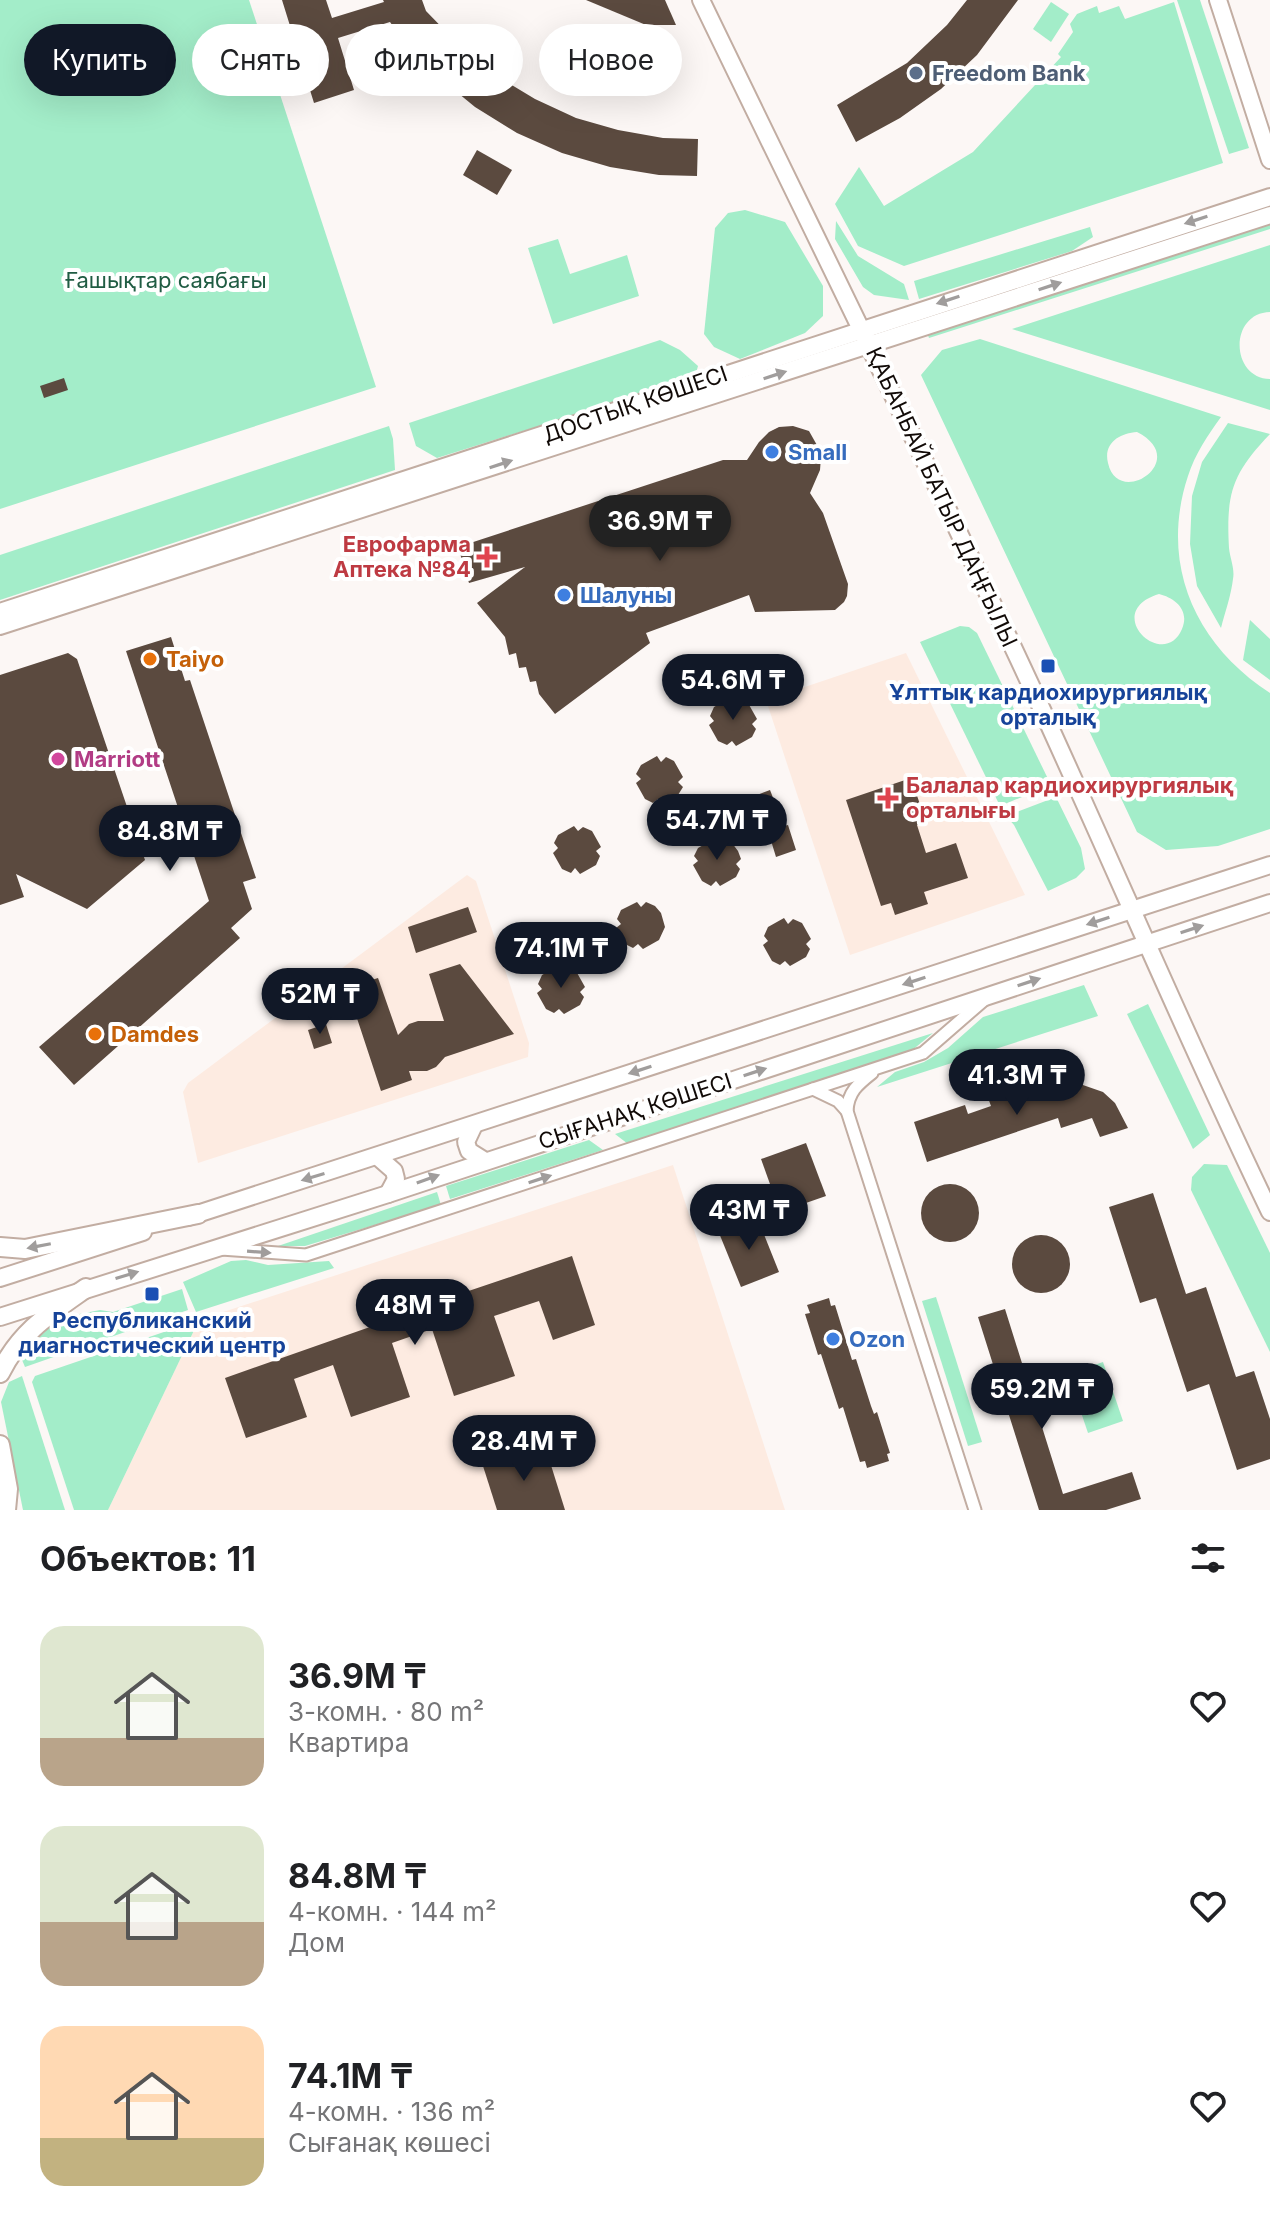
<!DOCTYPE html>
<html lang="ru">
<meta charset="utf-8">
<style>
:root{--surface:#fff;--page:#f2f2f2;--text:#202124;--muted:#757577;--accent:#111827}
body{margin:0;font-family:Inter,sans-serif;background:var(--page);color:var(--text);height:100vh;display:flex;flex-direction:column;font-size:30px;white-space:nowrap}
*{box-sizing:border-box;margin:0}
p{font-size:26px;color:var(--muted)}
.icon{flex:none;width:44px;height:44px;fill:none;stroke:currentColor;stroke-width:2;stroke-linecap:round;stroke-linejoin:round}
.map{position:relative;height:1510px;overflow:hidden}
.sheet{display:flex;flex-direction:column;background:var(--surface);flex:1}
.sheet>*{flex:none}
.top-card{position:absolute;left:24px;top:24px;width:800px;height:72px;display:flex;gap:16px}
.price{position:absolute;translate:-50% -68px;padding:0 18px;border-radius:28px;background:var(--accent);color:#fff;font-size:26px;line-height:52px;filter:drop-shadow(0 2px 4px #0008)}
.price::after{content:'';position:absolute;left:50%;top:48px;width:24px;height:18px;margin-left:-12px;background:inherit;clip-path:polygon(0 0,100% 0,50% 100%)}
.price.on{background:#222;color:#fff}
ul{padding:0;list-style:none}
li{display:flex;align-items:center;gap:24px;height:200px;padding:0 40px}
li span{display:grid;place-items:center;flex:none;width:224px;height:160px;border-radius:24px;color:#555}
li>.icon{margin-inline-start:auto}
span .icon{width:96px;height:96px;fill:#fffc;stroke-width:1}
li b{font-size:34px}
h2{display:flex;justify-content:space-between;align-items:center;height:96px;padding:0 40px;font-size:34px}
.tag{padding:0 28px;border-radius:36px;background:var(--surface);box-shadow:0 8px 32px #0002;font-size:28px;line-height:72px}
.tag.on{background:var(--accent);color:#fff}
.map>svg:first-child{display:block}
</style>
<div class="map">
<svg width="1270" height="1510" viewBox="0 0 1270 1510">
<rect width="100%" height="100%" fill="#fcf7f5"/>
<g fill="#fdebe1">
<polygon points="906,653 1025,895 850,955 766,700"/>
<polygon points="467,875 476,881 529,1043 528,1057 198,1163 183,1092 188,1083"/>
<polygon points="673,1165 785,1510 108,1510 199,1320"/>
</g>
<g fill="#a3edc9" fill-rule="evenodd">
<polygon points="0,0 249,0 376,387 0,509"/>
<polygon points="1177,0 1200,0 1249,148 1229,154"/>
<polygon points="1051,2 1069,14 1051,42 1033,29"/>
<polygon points="1174,2 1223,163 904,266 858,246 835,204 859,167 884,206 973,152 1061,57 1058,54 1073,32 1070,24 1077,14 1097,6 1099,13 1119,6 1125,19"/>
<polygon points="745,210 785,222 823,286 823,316 805,333 740,359 714,347 704,334 715,228 728,213"/>
<polygon points="1270,220 1270,229 929,338 927,333"/>
<polygon points="836,221 858,256 904,284 909,300 874,295 863,287 835,239"/>
<polygon points="1090,227 1093,237 1072,251 919,299 914,281"/>
<polygon points="558,239 570,274 627,255 639,296 553,324 528,248"/>
<path d="M 1270,245 L 1270,312 C 1229,313 1230,378 1270,379 L 1270,410 L 1012,329 Z"/>
<path d="M 980,339 L 1221,417 C 1208,435 1195,454 1188,476 C 1159,564 1195,644 1270,693 L 1270,829 L 1218,846 L 1166,850 L 1137,832 L 921,375 L 942,350 ZM 1137,432 C 1192,460 1118,509 1108,463 C 1103,443 1120,433 1137,432 ZM 1159,594 C 1175,598 1190,610 1182,629 C 1164,672 1100,612 1159,594 Z"/>
<polygon points="660,340 680,350 698,366 695,377 437,458 416,446 409,423"/>
<path d="M 1228,423 L 1270,434 C 1232,474 1226,493 1229,548 C 1230,558 1235,569 1233,579 C 1231,596 1225,612 1221,628 L 1197,586 L 1190,544 L 1192,496 L 1202,462 Z"/>
<polygon points="389,426 393,439 395,470 0,600 0,555"/>
<polygon points="1250,620 1270,639 1270,680 1243,660"/>
<polygon points="960,626 969,627 977,633 1051,785 1000,806 920,642"/>
<polygon points="1056,797 1081,848 1085,869 1076,878 1048,891 1014,825 1006,816"/>
<polygon points="1084,985 1098,1016 877,1087 895,1072 924,1062 948,1048 983,1017"/>
<polygon points="1148,1004 1210,1135 1193,1149 1127,1014"/>
<polygon points="933,1033 910,1052 628,1144 615,1134"/>
<polygon points="589,1140 603,1150 450,1199 446,1186"/>
<polygon points="1204,1164 1227,1165 1270,1253 1270,1352 1191,1190 1192,1177"/>
<polygon points="437,1192 441,1205 305,1246 278,1246"/>
<polygon points="246,1260 268,1265 329,1261 334,1268 196,1312 183,1282 231,1261"/>
<polygon points="182,1289 188,1310 25,1367 20,1355 55,1322 69,1316 100,1310 113,1312"/>
<polygon points="936,1297 982,1442 968,1446 922,1301"/>
<polygon points="199,1320 108,1510 74,1510 32,1382 35,1376"/>
<polygon points="1103,1362 1123,1421 1088,1433 1068,1374"/>
<polygon points="22,1376 65,1510 23,1510 1,1402 9,1382"/>
</g>
<g fill="#5b4a3f">
<polygon points="282,0 326,0 332,18 384,2 383,0 422,0 426,11 462,48 497,76 535,99 576,118 618,130 663,138 698,139 697,176 659,175 610,167 562,153 517,133 475,107 436,75 402,39 390,22 338,38 354,90 314,103"/>
<polygon points="586,0 665,0 676,25 646,25"/>
<polygon points="967,0 1018,0 977,55 941,89 900,118 856,142 837,105 907,63 947,25"/>
<polygon points="477,150 512,170 497,195 463,175"/>
<polygon points="64,378 68,390 44,398 40,386"/>
<polygon points="793,426 809,431 818,447 821,457 820,470 810,493 823,513 848,584 847,596 844,602 835,610 755,612 749,595 646,633 650,643 555,714 539,694 536,681 530,682 526,667 519,668 516,653 509,655 505,637 477,603 525,567 469,583 458,547 723,460 747,460 759,442 769,432 779,427"/>
<polygon points="171,637 185,681 190,680 256,878 243,882 252,909 231,928 240,938 74,1085 39,1047 209,901 126,651"/>
<polygon points="68,653 77,659 145,860 87,909 16,874 24,897 0,905 0,675"/>
<polygon points="730,698 735,703 740,699 748,703 757,719 752,724 756,729 752,737 736,746 732,741 727,745 718,741 709,725 714,721 710,716 714,707"/>
<polygon points="657,756 661,762 666,757 674,761 683,777 678,782 683,787 678,795 662,804 658,799 653,803 645,799 636,783 641,779 636,774 641,765"/>
<polygon points="911,778 926,822 917,825 926,853 956,843 968,878 924,892 928,904 895,915 891,903 881,906 846,800"/>
<polygon points="770,790 784,826 788,825 796,850 776,857 757,795"/>
<polygon points="574,826 578,831 583,827 592,831 601,847 596,851 600,856 596,865 580,874 575,868 571,873 562,869 553,853 558,848 554,843 558,835"/>
<polygon points="714,839 719,844 724,839 729,839 738,851 741,859 736,864 740,869 736,877 720,886 716,881 711,886 702,881 693,865 698,861 694,856 698,848"/>
<polygon points="637,902 641,907 646,902 655,906 661,913 665,927 659,940 643,949 638,944 633,948 625,944 616,928 621,924 617,919 621,910"/>
<polygon points="468,907 477,932 416,953 408,927"/>
<polygon points="784,918 788,924 793,919 802,923 811,939 806,944 810,949 806,957 790,966 785,961 780,965 772,961 763,945 768,941 764,936 768,927"/>
<polygon points="460,964 514,1034 445,1057 436,1067 427,1071 409,1071 412,1080 381,1091 347,988 378,978 398,1035 409,1024 418,1021 444,1021 429,974"/>
<polygon points="558,966 562,971 567,967 576,971 585,987 580,992 584,997 580,1005 564,1014 559,1009 554,1013 546,1009 537,993 542,989 538,984 542,975"/>
<polygon points="326,1024 332,1043 314,1049 308,1030"/>
<polygon points="1042,1077 1047,1094 1080,1084 1103,1092 1115,1103 1128,1128 1100,1137 1092,1118 1061,1128 1058,1118 927,1162 914,1122 965,1105 968,1114 991,1106 987,1095"/>
<polygon points="806,1143 826,1196 780,1212 761,1159"/>
<circle cx="950" cy="1213" r="29"/>
<polygon points="1153,1193 1186,1294 1206,1287 1236,1377 1254,1371 1270,1419 1270,1459 1237,1470 1209,1384 1187,1392 1156,1298 1140,1303 1109,1207"/>
<polygon points="757,1217 779,1272 741,1287 719,1233"/>
<circle cx="1041" cy="1264" r="29"/>
<polygon points="572,1256 595,1325 553,1340 539,1301 494,1316 515,1376 454,1396 432,1329 392,1343 410,1397 351,1417 333,1365 294,1379 307,1417 246,1438 225,1378 387,1321 381,1303 424,1289 430,1304"/>
<polygon points="829,1298 831,1306 835,1305 852,1360 856,1359 871,1406 874,1414 877,1412 890,1453 887,1454 889,1461 867,1468 865,1461 860,1462 843,1407 839,1409 821,1354 818,1355 805,1314 810,1313 807,1305"/>
<polygon points="1005,1309 1063,1494 1132,1472 1141,1499 1106,1510 1039,1510 978,1317"/>
<polygon points="545,1446 565,1510 497,1510 483,1466"/>
</g>
<g fill="none" stroke-linecap="round" stroke-linejoin="round">
<defs>
<g id="street">
<path d="M 872,1073 C 858,1084 848,1092 847,1111 L 975,1510"/>
<polyline points="813,1089 838,1101 847,1111"/>
<polyline points="221,1249 306,1255 923,1053 984,1000"/>
</g>
<g id="secondary">
<path d="M 701,0 C 814,234 930,467 1039,703 C 1117,873 1189,1044 1270,1212"/>
<polyline points="1218,0 1270,160"/>
<polyline points="0,612 1270,197"/>
<polyline points="0,626 1270,215"/>
<polyline points="474,1125 466,1142 469,1151 485,1161"/>
<polyline points="378,1157 394,1171 396,1179 388,1194"/>
<polyline points="188,1217 1270,865"/>
<polyline points="0,1278 143,1232"/>
<polyline points="0,1317 388,1194 1270,903"/>
</g>
<g id="primary">
<polyline points="0,1247 25,1249 198,1214"/>
<path d="M 0,1373 C 20,1332 49,1314 86,1288"/>
<polyline points="0,1445 8,1489 6,1510"/>
</g>
</defs>
<use href="#street" stroke="#c2ada2" stroke-width="15"/>
<use href="#secondary" stroke="#c2ada2" stroke-width="20"/>
<use href="#primary" stroke="#c2ada2" stroke-width="22"/>
<use href="#street" stroke="#fff" stroke-width="11"/>
<use href="#secondary" stroke="#fff" stroke-width="16"/>
<use href="#primary" stroke="#fff" stroke-width="18"/>
</g>
<defs><path id="oneway-solid" d="M-6-.8H1V-3.2L6.5 0L1 3.2V.8H-6Z" transform="scale(2)"/></defs>
<g fill="#a09d9c">
<use href="#oneway-solid" transform="translate(1196 220) rotate(162)"/>
<use href="#oneway-solid" transform="translate(1050 286) rotate(-18)"/>
<use href="#oneway-solid" transform="translate(948 300) rotate(162)"/>
<use href="#oneway-solid" transform="translate(775 375) rotate(-18)"/>
<use href="#oneway-solid" transform="translate(501 464) rotate(-18)"/>
<use href="#oneway-solid" transform="translate(1098 921) rotate(162)"/>
<use href="#oneway-solid" transform="translate(1192 929) rotate(-18)"/>
<use href="#oneway-solid" transform="translate(914 981) rotate(162)"/>
<use href="#oneway-solid" transform="translate(1029 982) rotate(-18)"/>
<use href="#oneway-solid" transform="translate(640 1070) rotate(162)"/>
<use href="#oneway-solid" transform="translate(755 1072) rotate(-18)"/>
<use href="#oneway-solid" transform="translate(313 1177) rotate(163)"/>
<use href="#oneway-solid" transform="translate(428 1179) rotate(-20)"/>
<use href="#oneway-solid" transform="translate(540 1179) rotate(-18)"/>
<use href="#oneway-solid" transform="translate(39 1246) rotate(169)"/>
<use href="#oneway-solid" transform="translate(259 1252) rotate(4)"/>
<use href="#oneway-solid" transform="translate(127 1275) rotate(-17)"/>
</g>
<circle fill="#5c6f8a" stroke="#fff" stroke-width="3" cx="916" cy="73" r="8"/>
<g fill="#3f7fe0" stroke="#fff" stroke-width="3">
<circle cx="772" cy="452" r="8"/>
<circle cx="564" cy="595" r="8"/>
<circle cx="833" cy="1339" r="8"/>
</g>
<g fill="#e0444e" stroke="#fff" stroke-width="3">
<path d="M483 545h8v8h8v8h-8v8h-8v-8h-8v-8h8z"/>
<path d="M884 786h8v8h8v8h-8v8h-8v-8h-8v-8h8z"/>
</g>
<g fill="#e8710a" stroke="#fff" stroke-width="3">
<circle cx="150" cy="659" r="8"/>
<circle cx="95" cy="1034" r="8"/>
</g>
<g fill="#1a4fb4" stroke="#fff" stroke-width="3">
<rect x="1040" y="658" width="16" height="16" rx="4"/>
<rect x="144" y="1286" width="16" height="16" rx="4"/>
</g>
<circle fill="#d1479c" stroke="#fff" stroke-width="3" cx="58" cy="759" r="8"/>
<g text-anchor="middle" stroke-width="8" stroke-linejoin="round" paint-order="stroke">
<g font-size="22" font-weight="bold" fill="#4e5e75" stroke="#fff" text-anchor="start">
<text x="932" y="81">Freedom Bank</text>
</g>
<g font-size="22" fill="#205c43" stroke="#fff">
<text x="166" y="288">Ғашықтар саябағы</text>
</g>
<g font-size="22" fill="#110a07" stroke="#fff">
<text transform="translate(635 404) rotate(-19)" y="8">ДОСТЫҚ КӨШЕСІ</text>
<text transform="translate(942 497) rotate(65)" y="8">ҚАБАНБАЙ БАТЫР ДАҢҒЫЛЫ</text>
<text transform="translate(635 1111) rotate(-18)" y="8">СЫҒАНАҚ КӨШЕСІ</text>
</g>
<g font-size="22" font-weight="bold" fill="#366cbe" stroke="#fff" text-anchor="start">
<text x="788" y="460">Small</text>
<text x="580" y="603">Шалуны</text>
<text x="849" y="1347">Ozon</text>
</g>
<g font-size="22" font-weight="bold" fill="#be3a42" stroke="#fff" text-anchor="end">
<text x="471" y="552">Еврофарма<tspan x="471" dy="25">Аптека №84</tspan></text>
<text x="906" y="793" text-anchor="start">Балалар кардиохирургиялық<tspan x="906" dy="25">орталығы</tspan></text>
</g>
<g font-size="22" font-weight="bold" fill="#c56008" stroke="#fff" text-anchor="start">
<text x="166" y="667">Taiyo</text>
<text x="111" y="1042">Damdes</text>
</g>
<g font-size="22" font-weight="bold" fill="#164399" stroke="#fff">
<text x="1048" y="700">Ұлттық кардиохирургиялық<tspan x="1048" dy="25">орталық</tspan></text>
<text x="152" y="1328">Республиканский<tspan x="152" dy="25">диагностический центр</tspan></text>
</g>
<g font-size="22" font-weight="bold" fill="#b23c85" stroke="#fff" text-anchor="start">
<text x="74" y="767">Marriott</text>
</g>
</g>
</svg>
<b class="price on" style="left:660px;top:563px">36.9M ₸</b>
<b class="price" style="left:733px;top:722px">54.6M ₸</b>
<b class="price" style="left:717px;top:862px">54.7M ₸</b>
<b class="price" style="left:170px;top:873px">84.8M ₸</b>
<b class="price" style="left:561px;top:990px">74.1M ₸</b>
<b class="price" style="left:320px;top:1036px">52M ₸</b>
<b class="price" style="left:1017px;top:1117px">41.3M ₸</b>
<b class="price" style="left:749px;top:1252px">43M ₸</b>
<b class="price" style="left:415px;top:1347px">48M ₸</b>
<b class="price" style="left:1042px;top:1431px">59.2M ₸</b>
<b class="price" style="left:524px;top:1483px">28.4M ₸</b>
<div class="top-card">
<a class="tag on">Купить</a>
<a class="tag">Снять</a>
<a class="tag">Фильтры</a>
<a class="tag">Новое</a>
</div>
</div>
<section class="sheet">
<h2>Объектов: 11<svg class="icon" aria-label="filters" viewBox="0 0 24 24"><path d="M4 7h16M4 17h16"/><circle cx="9" cy="7" r="2"/><circle cx="15" cy="17" r="2"/></svg></h2>
<ul>
<li><span style="background:linear-gradient(#dfe7d0 70%,#b9a48a 0)"><svg class="icon" aria-label="home" viewBox="0 0 24 24"><path d="M3 11l9-7 9 7M6 9v11h12V9"/></svg></span><div><b>36.9M ₸</b><p>3-комн. · 80 m²</p><p>Квартира</p></div><svg class="icon" aria-label="heart" viewBox="0 0 24 24"><path d="M12 20l-8-8c-3-5 5-10 8-4 3-6 11-1 8 4z"/></svg></li>
<li><span style="background:linear-gradient(#dfe7d0 60%,#b9a48a 0)"><svg class="icon" aria-label="home" viewBox="0 0 24 24"><path d="M3 11l9-7 9 7M6 9v11h12V9"/></svg></span><div><b>84.8M ₸</b><p>4-комн. · 144 m²</p><p>Дом</p></div><svg class="icon" aria-label="heart" viewBox="0 0 24 24"><path d="M12 20l-8-8c-3-5 5-10 8-4 3-6 11-1 8 4z"/></svg></li>
<li><span style="background:linear-gradient(#ffd9b3 70%,#c2b280 0)"><svg class="icon" aria-label="home" viewBox="0 0 24 24"><path d="M3 11l9-7 9 7M6 9v11h12V9"/></svg></span><div><b>74.1M ₸</b><p>4-комн. · 136 m²</p><p>Сығанақ көшесі</p></div><svg class="icon" aria-label="heart" viewBox="0 0 24 24"><path d="M12 20l-8-8c-3-5 5-10 8-4 3-6 11-1 8 4z"/></svg></li>
</ul>
</section>
